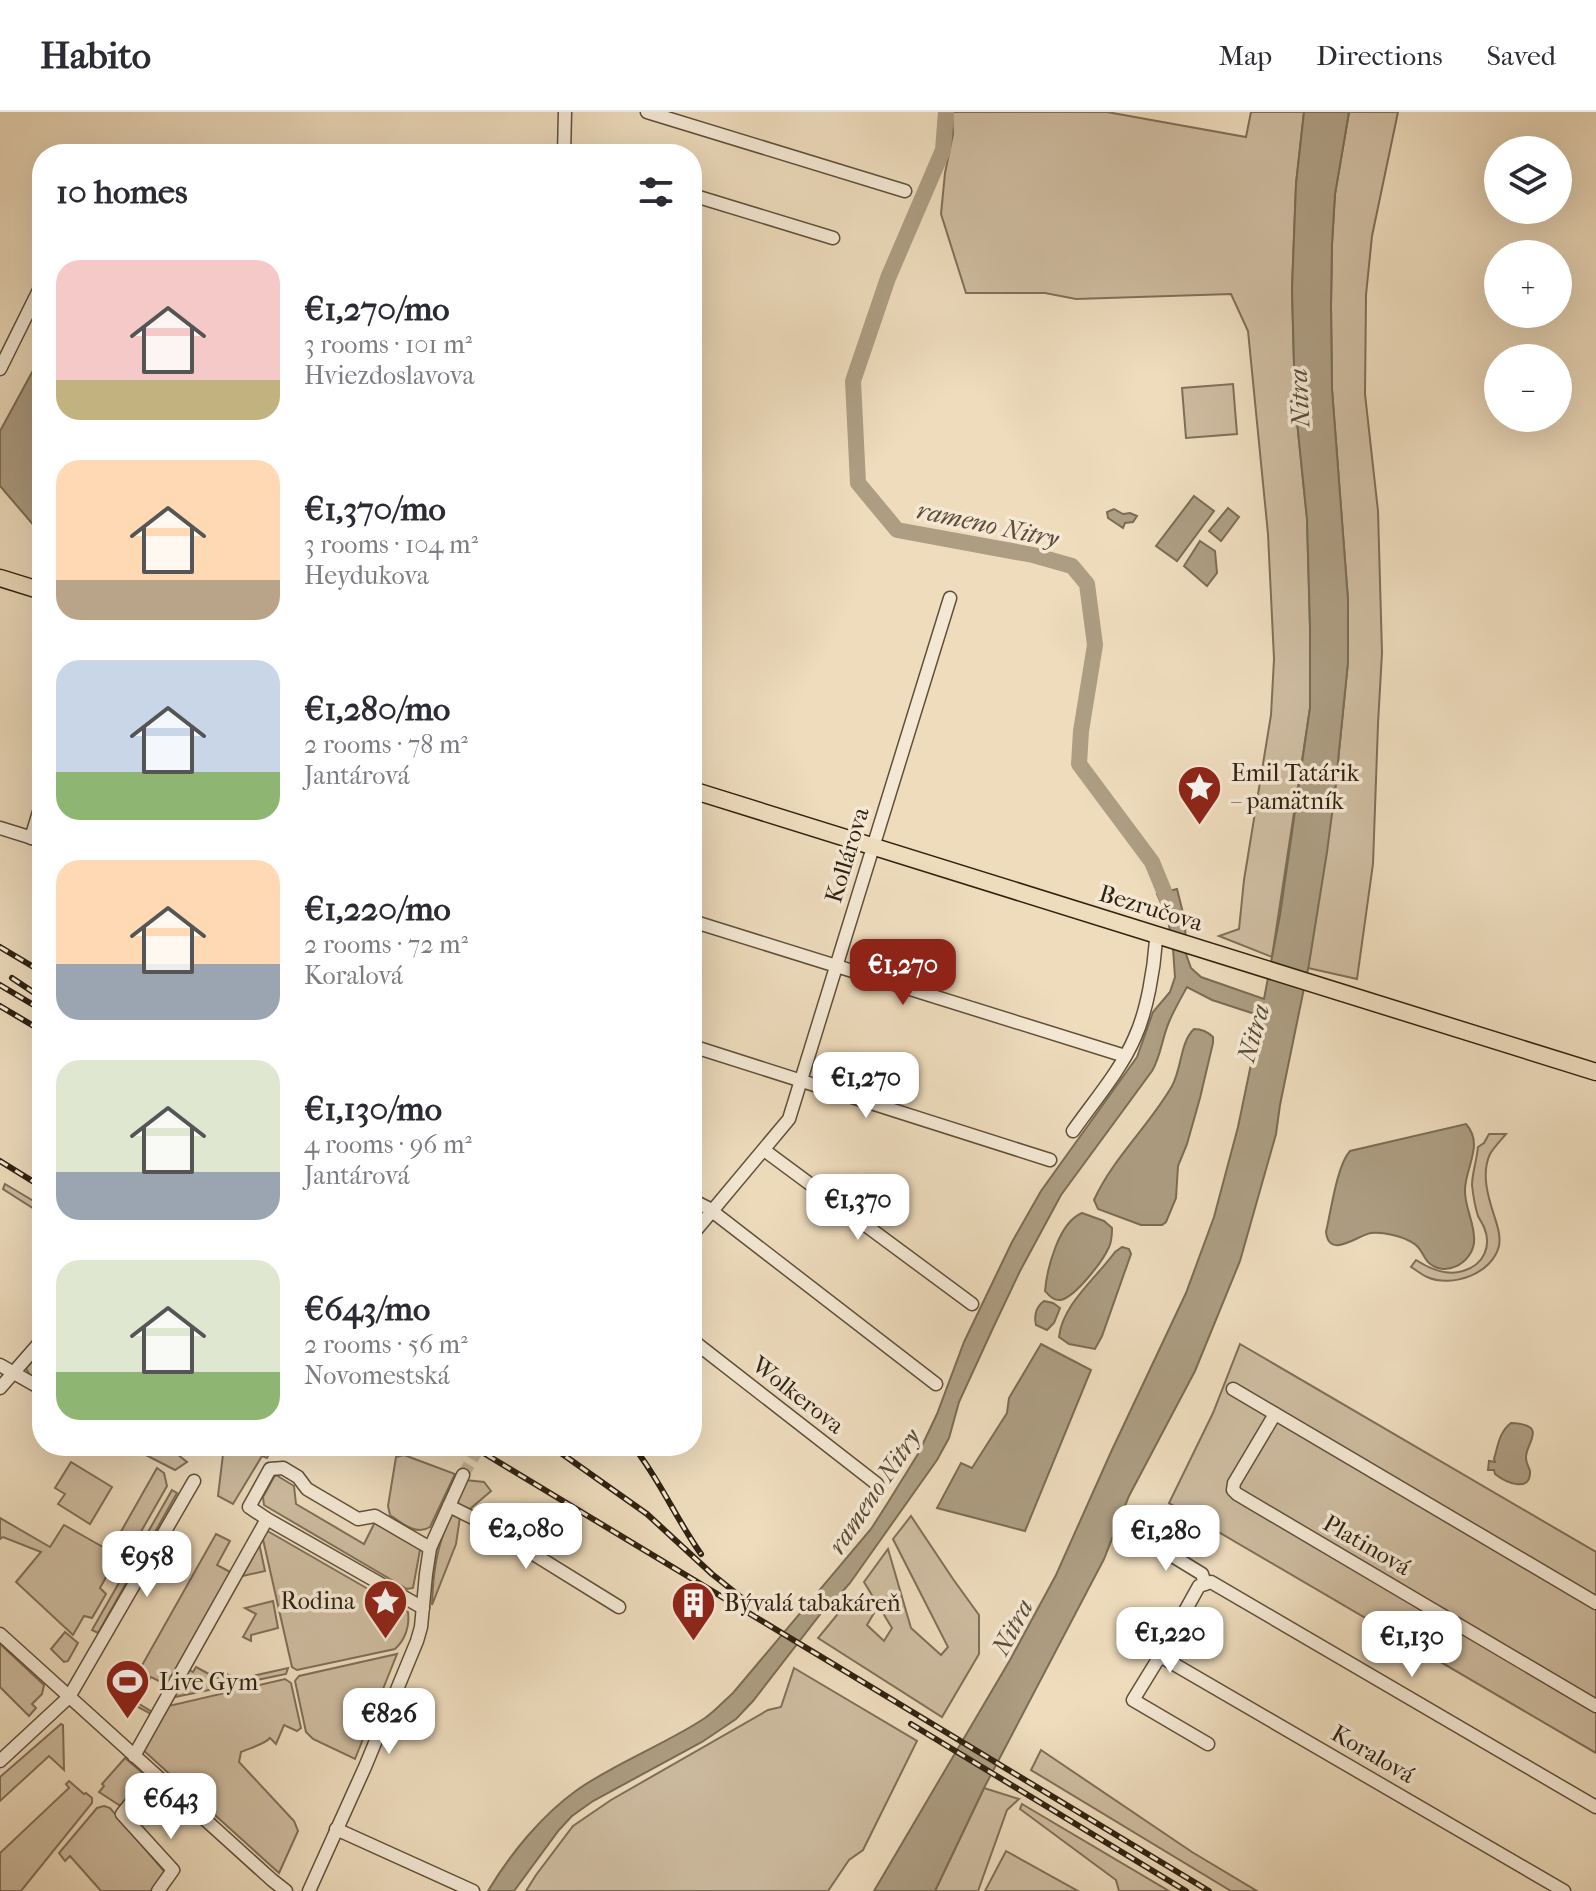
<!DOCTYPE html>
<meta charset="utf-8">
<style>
:root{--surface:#fff;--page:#f2f2f3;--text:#2b2b33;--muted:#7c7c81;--line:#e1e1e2;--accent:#8f2418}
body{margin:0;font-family:"IM FELL French Canon",serif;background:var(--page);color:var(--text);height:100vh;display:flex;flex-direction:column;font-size:30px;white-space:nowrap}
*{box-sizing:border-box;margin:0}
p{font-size:26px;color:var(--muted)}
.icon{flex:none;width:44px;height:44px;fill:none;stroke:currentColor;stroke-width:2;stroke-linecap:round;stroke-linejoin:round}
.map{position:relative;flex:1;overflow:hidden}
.drawer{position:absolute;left:32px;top:32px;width:670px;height:1312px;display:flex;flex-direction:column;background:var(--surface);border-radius:32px;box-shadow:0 8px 32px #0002}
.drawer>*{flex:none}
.fabs{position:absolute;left:1484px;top:24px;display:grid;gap:16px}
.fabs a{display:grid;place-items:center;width:88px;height:88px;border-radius:50%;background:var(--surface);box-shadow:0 8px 32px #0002;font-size:40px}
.price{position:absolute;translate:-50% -68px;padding:0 18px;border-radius:16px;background:#fff;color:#222;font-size:26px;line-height:52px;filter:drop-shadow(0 2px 4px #0008)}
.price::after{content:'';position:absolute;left:50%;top:48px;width:24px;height:18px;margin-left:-12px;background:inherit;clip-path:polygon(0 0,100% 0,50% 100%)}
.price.selected{background:var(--accent);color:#fff}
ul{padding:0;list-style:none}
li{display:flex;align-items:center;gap:24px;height:200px;padding:0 24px}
li span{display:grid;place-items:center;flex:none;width:224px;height:160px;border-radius:24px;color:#555}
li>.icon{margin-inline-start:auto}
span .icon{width:96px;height:96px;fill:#fffc;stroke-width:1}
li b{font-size:34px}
h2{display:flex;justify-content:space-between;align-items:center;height:96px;padding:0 24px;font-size:34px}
header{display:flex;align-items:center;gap:48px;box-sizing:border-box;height:112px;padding:0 40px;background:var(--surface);border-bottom:2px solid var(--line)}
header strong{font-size:38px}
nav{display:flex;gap:44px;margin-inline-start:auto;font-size:28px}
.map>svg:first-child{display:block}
</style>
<header>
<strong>Habito</strong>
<nav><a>Map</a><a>Directions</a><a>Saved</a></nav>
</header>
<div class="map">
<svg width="1596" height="1779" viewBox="0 0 1596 1779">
<rect width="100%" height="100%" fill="#eedcbd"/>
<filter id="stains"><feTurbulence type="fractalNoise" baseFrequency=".0025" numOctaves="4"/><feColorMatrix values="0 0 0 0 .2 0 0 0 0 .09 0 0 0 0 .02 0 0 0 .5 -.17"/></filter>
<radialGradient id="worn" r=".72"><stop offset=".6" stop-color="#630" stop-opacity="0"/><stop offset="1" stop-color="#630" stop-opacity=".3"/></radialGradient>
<g fill="#cebca0" stroke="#7f6f58" stroke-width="2">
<polygon points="952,0 1107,0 1246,25 1251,0 1304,0 1296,72 1292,177 1295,290 1307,407 1310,515 1310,596 1272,845 1219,824 1239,817 1244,768 1271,603 1274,547 1268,422 1248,219 1231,182 1076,187 1045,181 966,181 941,102 945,61 953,22"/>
<polygon points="1349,0 1398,0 1372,124 1366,183 1365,282 1378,399 1382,541 1378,612 1373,752 1357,867 1308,856 1335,679 1348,550 1348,488 1332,277 1331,194 1332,132 1335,82"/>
<polygon points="1233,272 1237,322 1186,326 1182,276"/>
<path d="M 1489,1022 L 1506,1022 C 1501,1028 1494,1035 1490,1042 C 1481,1061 1488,1085 1494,1103 C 1497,1113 1501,1123 1499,1134 C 1492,1162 1452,1176 1427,1165 C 1422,1163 1416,1158 1411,1155 L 1416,1148 C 1430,1157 1447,1164 1463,1159 C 1484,1153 1492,1134 1484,1115 C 1482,1111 1480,1108 1478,1104 C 1475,1095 1473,1082 1472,1073 C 1472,1062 1477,1047 1478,1035 L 1484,1031 Z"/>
<polygon points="5,1072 42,1094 42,1102 3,1077"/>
<polygon points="1240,1232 1596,1440 1596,1641 1169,1391 1213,1301"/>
<polygon points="42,1239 42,1269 29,1262 26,1256"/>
<polygon points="144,1334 177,1334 177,1342 187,1350 175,1358 140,1340"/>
<polygon points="224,1334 273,1335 267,1346 262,1344 233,1392 218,1384"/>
<path d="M 404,1343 L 455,1362 L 430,1415 C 416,1424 402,1411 390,1403 L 388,1394 L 396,1345 Z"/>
<polygon points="71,1350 112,1375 90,1412 58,1392 65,1382 55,1376"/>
<polygon points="157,1356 164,1361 167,1374 118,1460 110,1458 100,1476 106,1482 92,1506 84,1504 73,1523 16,1470 41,1440 3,1425 0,1427 0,1406 50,1435 64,1413 110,1439"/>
<polygon points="276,1363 294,1374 296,1392 364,1432 376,1408 414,1429 420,1438 413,1476 407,1477 264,1393 263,1385 274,1365"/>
<polygon points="465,1368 484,1370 491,1379 470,1397 459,1394 456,1388"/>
<polygon points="172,1378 177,1381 98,1521 92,1518"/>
<path d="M 454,1402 L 460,1405 L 456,1432 L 432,1493 C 433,1459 437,1435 450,1404 Z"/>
<polygon points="911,1404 953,1467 979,1503 979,1542 942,1605 818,1526 851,1486 862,1496 874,1501 867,1513 884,1529 892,1516 864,1470 888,1437 911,1516 941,1543 948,1535 893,1427"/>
<path d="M 264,1417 L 408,1500 C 410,1514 405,1528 395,1537 L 297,1558 L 292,1555 L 262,1423 Z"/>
<polygon points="216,1422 230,1429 217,1453 232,1461 169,1574 151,1565 136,1590 154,1601 151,1602 123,1587"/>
<polygon points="259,1431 265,1459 238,1465"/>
<polygon points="273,1489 278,1516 251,1523 251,1529 243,1525 256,1502 245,1496"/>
<polygon points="65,1520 78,1531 68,1549 64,1550 51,1537"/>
<polygon points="0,1532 44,1573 42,1582 32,1592 36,1596 29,1604 0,1575"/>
<polygon points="397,1542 355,1647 313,1627 306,1620 295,1569 299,1564"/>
<polygon points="196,1555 218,1567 224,1561 239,1567 288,1556 286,1562 170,1586 186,1556 193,1560"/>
<polygon points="794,1556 917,1629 863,1738 849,1748 828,1779 526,1779 536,1763 573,1714 611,1688 768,1598 781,1595"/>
<path d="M 285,1567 L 291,1571 L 301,1616 L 297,1619 L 284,1613 L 276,1632 L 270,1626 C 265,1632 250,1636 241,1640 L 239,1650 L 294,1709 L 298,1719 L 279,1761 L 142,1637 L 164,1595 Z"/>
<polygon points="61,1612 63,1613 64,1658 49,1644 0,1689 0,1665"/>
<polygon points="1041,1638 1192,1740 1257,1779 1231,1779 1031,1658"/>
<polygon points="125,1646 144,1662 128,1692 119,1693 99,1680 104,1674 102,1672"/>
<polygon points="69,1669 84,1682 86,1681 92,1686 92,1691 21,1779 0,1779 0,1741 69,1676 66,1672"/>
<polygon points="984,1676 1019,1687 1007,1698 978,1779 935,1779"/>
<polygon points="1022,1692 1169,1779 1119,1779 1116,1768 1020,1697"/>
<polygon points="104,1694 110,1696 164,1759 163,1766 153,1779 101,1779 70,1744 65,1749 59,1741 97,1696"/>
<polygon points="1006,1739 1078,1779 985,1779"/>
</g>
<g fill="#ad9d82" stroke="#7b6c54" stroke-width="2">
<path d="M 1304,0 L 1349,0 L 1335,82 L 1332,132 L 1331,194 L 1332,277 L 1348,488 L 1348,550 L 1335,679 L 1327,740 L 1309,852 L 1280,993 L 1276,1022 L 1240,1149 L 1195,1259 L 1129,1384 L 1104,1447 L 984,1676 L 935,1779 L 874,1779 L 1010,1548 L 1056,1463 L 1111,1340 L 1186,1181 L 1214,1105 L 1238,1015 L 1261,904 L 1212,888 L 1187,875 C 1181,886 1174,898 1169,910 C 1162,926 1161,944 1152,959 L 1061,1083 L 1020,1159 L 993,1216 L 959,1290 L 949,1326 L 937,1348 L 850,1471 L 831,1493 L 822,1500 L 753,1589 L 736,1607 L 702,1630 L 593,1689 L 572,1704 L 559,1718 L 514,1779 L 488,1779 C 510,1742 542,1703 577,1678 C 617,1650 664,1633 705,1606 C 715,1599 724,1589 733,1581 L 871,1417 L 887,1392 L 918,1342 L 937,1302 L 964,1230 L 1012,1130 L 1041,1079 L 1127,959 L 1137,945 L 1153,900 L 1170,880 L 1175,865 L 1173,837 L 1168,807 L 1157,782 L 1177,777 L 1185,809 L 1186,842 L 1191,856 L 1201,865 L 1264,887 L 1280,803 L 1310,596 L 1310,515 L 1307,407 L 1295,290 L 1292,177 L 1296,72 Z"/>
<polygon points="42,242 42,423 0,374 0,319"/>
<polygon points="1194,384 1214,399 1177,449 1156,434"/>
<polygon points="1228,396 1239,405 1221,429 1209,419"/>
<polygon points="1114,397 1123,402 1130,401 1137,404 1133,410 1125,411 1123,416 1108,406 1107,400"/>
<polygon points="1200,429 1215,439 1217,461 1207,474 1184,454"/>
<path d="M 1194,917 C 1201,917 1208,920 1213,925 L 1213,931 L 1200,986 L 1187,1032 L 1178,1054 L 1176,1086 L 1166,1110 L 1162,1113 L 1141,1113 L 1098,1097 L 1094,1088 C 1113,1046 1149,1014 1172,974 C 1182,956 1180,930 1194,917 Z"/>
<path d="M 1466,1012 C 1484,1032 1466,1054 1465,1077 C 1464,1096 1476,1112 1474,1131 C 1471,1152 1444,1166 1428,1150 C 1422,1143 1421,1135 1413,1131 C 1402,1124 1384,1120 1371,1121 C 1358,1123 1329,1148 1326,1120 C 1331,1099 1337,1053 1350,1039 Z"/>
<path d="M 1082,1101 L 1104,1109 L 1112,1116 C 1112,1123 1112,1129 1109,1135 C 1103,1149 1076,1184 1061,1188 C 1054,1189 1049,1184 1045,1179 C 1047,1156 1059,1110 1082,1101 Z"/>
<path d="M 1122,1135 L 1129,1137 L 1131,1142 L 1102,1224 L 1095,1237 L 1069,1232 L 1059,1225 C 1062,1193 1097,1165 1115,1140 Z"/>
<path d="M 1044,1189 L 1053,1191 L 1060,1196 L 1054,1211 L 1047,1218 L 1036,1213 C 1034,1204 1036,1195 1044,1189 Z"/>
<polygon points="1041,1232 1091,1258 1025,1419 937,1396 961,1351 972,1356 1007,1301 1009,1286"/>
<path d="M 1511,1311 C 1550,1313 1525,1331 1526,1346 C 1526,1351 1529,1355 1530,1359 C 1531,1382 1505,1370 1495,1362 L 1494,1358 L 1488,1358 L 1489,1349 L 1495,1350 L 1494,1347 C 1498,1334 1499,1320 1511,1311 Z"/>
</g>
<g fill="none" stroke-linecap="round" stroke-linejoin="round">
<polyline stroke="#ad9d82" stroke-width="16" points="946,0 943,38 888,166 853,269 858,371 897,418 1033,443 1072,454 1087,472 1095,533 1081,619 1079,652 1152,750 1173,801"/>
<polyline stroke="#c8b79a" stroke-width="12" stroke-dasharray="12 6" stroke-linecap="butt" points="463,1363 480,1334"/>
<defs>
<g id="minor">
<polyline points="647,0 905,79"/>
<polyline points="564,42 565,0"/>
<polyline points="692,83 833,126"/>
<polyline points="0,257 42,172"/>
<polyline points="0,716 42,729"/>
<polyline points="31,726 42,690"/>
<polyline points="692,809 1125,944"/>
<polyline points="692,934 1050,1048"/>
<path d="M 1073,1019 C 1094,989 1121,958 1135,925 C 1147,899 1154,857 1156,828"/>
<polyline points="764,1038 972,1192"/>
<polyline points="692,1088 708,1096 936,1272"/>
<polyline points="692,1123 789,1007 950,486"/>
<polyline points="692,1228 877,1372"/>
<polyline points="0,1253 42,1277"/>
<polyline points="0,1276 42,1228"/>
<polyline points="1233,1277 1596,1491"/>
<polyline points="1275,1302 1234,1371 1233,1378 1237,1382 1596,1594"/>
<polyline points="449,1394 485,1412 619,1495"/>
<polyline points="1153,1432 1202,1462 1205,1472"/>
<polyline points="423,1496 267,1407 249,1395 270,1357 283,1356 298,1365 307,1377 358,1407 375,1404 430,1436"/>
<polyline points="0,1522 272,1768 286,1779"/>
<polyline points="1160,1544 1564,1779"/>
<polyline points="1208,1632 1133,1588 1160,1544 1199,1474 1211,1470 1596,1695"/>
<polyline points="134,1644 267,1407"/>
<polyline points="0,1649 69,1585 194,1369"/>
<polyline points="154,1662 122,1702 173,1758 158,1779"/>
<polyline points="336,1717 473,1779"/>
<polyline points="309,1779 365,1655 417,1529 421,1515 426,1462 430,1436 463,1363"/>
</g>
<g id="major">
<polyline points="0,466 42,479"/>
<polyline points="692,678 1596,960"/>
</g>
</defs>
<use href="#minor" stroke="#60503b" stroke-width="15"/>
<use href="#major" stroke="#302210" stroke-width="19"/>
<use href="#minor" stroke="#f4e8d4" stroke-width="12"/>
<use href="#major" stroke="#eedcbd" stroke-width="16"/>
<defs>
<g id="rail">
<polyline points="0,835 42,860"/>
<polyline points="12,866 39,884"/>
<polyline points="0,873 42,898"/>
<polyline points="0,894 42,919"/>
<polyline points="0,1049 42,1075"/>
<polyline points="472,1334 1209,1779"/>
<polyline points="551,1334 647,1402 712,1462 742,1486"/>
<path d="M 633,1334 C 660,1368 676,1407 701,1442"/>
<polyline points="911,1612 1186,1779"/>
</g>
</defs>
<use href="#rail" stroke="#302210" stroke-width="6"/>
<use href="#rail" stroke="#f4e8d4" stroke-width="3" stroke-dasharray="9" stroke-linecap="butt"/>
</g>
<defs>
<symbol id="sight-pin" viewBox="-11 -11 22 30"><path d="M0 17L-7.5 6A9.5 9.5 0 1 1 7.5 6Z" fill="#8f2418" stroke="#f4e8d4"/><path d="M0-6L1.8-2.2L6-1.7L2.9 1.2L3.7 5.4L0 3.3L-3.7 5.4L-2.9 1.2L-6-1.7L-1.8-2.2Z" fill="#fff"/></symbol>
<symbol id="building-pin" viewBox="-11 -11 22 30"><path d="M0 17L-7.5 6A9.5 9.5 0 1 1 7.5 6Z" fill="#8f2418" stroke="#f4e8d4"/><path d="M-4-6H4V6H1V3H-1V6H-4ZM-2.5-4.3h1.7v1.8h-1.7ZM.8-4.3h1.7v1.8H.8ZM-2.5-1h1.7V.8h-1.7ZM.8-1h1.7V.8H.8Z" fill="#fff"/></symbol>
<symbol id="stadium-pin" viewBox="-11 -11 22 30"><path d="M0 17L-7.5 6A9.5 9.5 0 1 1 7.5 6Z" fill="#8f2418" stroke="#f4e8d4"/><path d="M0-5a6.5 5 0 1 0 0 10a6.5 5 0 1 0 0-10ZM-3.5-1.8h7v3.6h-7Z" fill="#fff"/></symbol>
</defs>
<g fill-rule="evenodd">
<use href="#sight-pin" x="1174" y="650" width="51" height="69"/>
<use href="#sight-pin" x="360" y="1464" width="51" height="69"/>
<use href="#building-pin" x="668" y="1466" width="51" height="69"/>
<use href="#stadium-pin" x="102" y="1544" width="51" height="69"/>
</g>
<g text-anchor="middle" stroke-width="7" stroke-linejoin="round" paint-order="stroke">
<g font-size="24" fill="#302210" stroke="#f4e8d4" text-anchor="start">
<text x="1231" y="669">Emil Tatárik<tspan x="1231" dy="28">– pamätník</tspan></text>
<text x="355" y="1497" text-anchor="end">Rodina</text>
<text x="724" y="1499">Bývalá tabakáreň</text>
<text x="159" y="1578">Live Gym</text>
</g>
<g font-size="24" fill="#302210" stroke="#f4e8d4">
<text transform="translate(847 743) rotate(-73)" y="8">Kollárova</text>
<text transform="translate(1151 796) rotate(17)" y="8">Bezručova</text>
<text transform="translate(798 1283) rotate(38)" y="8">Wolkerova</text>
<text transform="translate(1367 1433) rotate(30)" y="8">Platinová</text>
<text transform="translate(1373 1642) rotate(30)" y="8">Koralová</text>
</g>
<g font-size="26" font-style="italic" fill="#5c4d38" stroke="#f4e8d4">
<text transform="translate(1299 286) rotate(-93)" y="9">Nitra</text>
<text transform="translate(988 412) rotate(12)" y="9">rameno Nitry</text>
<text transform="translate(1253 921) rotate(-74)" y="9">Nitra</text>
<text transform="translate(874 1379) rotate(-56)" y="9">rameno Nitry</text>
<text transform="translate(1012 1515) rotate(-62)" y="9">Nitra</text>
</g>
</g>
<rect width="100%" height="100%" filter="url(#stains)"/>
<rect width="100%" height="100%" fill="url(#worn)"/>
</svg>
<div class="fabs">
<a><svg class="icon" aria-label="layers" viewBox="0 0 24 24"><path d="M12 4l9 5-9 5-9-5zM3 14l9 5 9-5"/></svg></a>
<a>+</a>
<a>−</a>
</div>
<b class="price selected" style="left:903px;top:895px">€1,270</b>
<b class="price" style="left:866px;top:1008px">€1,270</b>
<b class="price" style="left:858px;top:1130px">€1,370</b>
<b class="price" style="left:526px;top:1459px">€2,080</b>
<b class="price" style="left:1166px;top:1461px">€1,280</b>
<b class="price" style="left:147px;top:1487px">€958</b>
<b class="price" style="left:1170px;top:1563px">€1,220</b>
<b class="price" style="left:1412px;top:1567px">€1,130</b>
<b class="price" style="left:389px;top:1644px">€826</b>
<b class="price" style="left:171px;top:1729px">€643</b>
<section class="drawer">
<h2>10 homes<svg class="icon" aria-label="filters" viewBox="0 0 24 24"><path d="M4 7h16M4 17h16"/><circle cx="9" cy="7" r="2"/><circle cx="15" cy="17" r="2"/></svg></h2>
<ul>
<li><span style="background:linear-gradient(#f6c9c9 75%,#c2b280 0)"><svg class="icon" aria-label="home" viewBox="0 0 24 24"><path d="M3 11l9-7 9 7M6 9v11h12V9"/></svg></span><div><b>€1,270/mo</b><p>3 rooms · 101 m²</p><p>Hviezdoslavova</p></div></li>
<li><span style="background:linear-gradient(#ffd9b3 75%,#b9a48a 0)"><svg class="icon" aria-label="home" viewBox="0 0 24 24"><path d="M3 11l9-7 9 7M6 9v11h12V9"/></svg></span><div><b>€1,370/mo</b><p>3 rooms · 104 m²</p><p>Heydukova</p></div></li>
<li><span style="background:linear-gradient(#c9d6e8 70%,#8fb573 0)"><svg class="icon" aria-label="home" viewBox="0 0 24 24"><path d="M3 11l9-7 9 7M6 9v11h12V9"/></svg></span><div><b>€1,280/mo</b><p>2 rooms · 78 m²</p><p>Jantárová</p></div></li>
<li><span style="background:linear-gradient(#ffd9b3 65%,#9aa5b1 0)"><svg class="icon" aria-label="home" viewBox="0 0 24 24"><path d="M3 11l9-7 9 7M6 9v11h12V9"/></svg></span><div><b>€1,220/mo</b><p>2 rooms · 72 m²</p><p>Koralová</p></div></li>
<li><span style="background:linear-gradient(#dfe7d0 70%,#9aa5b1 0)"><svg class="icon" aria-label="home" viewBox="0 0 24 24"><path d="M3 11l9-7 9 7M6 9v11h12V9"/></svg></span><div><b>€1,130/mo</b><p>4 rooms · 96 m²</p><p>Jantárová</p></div></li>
<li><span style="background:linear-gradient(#dfe7d0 70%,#8fb573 0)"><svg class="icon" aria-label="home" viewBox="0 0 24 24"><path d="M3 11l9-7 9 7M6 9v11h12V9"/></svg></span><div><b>€643/mo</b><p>2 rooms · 56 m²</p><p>Novomestská</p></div></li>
</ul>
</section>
</div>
